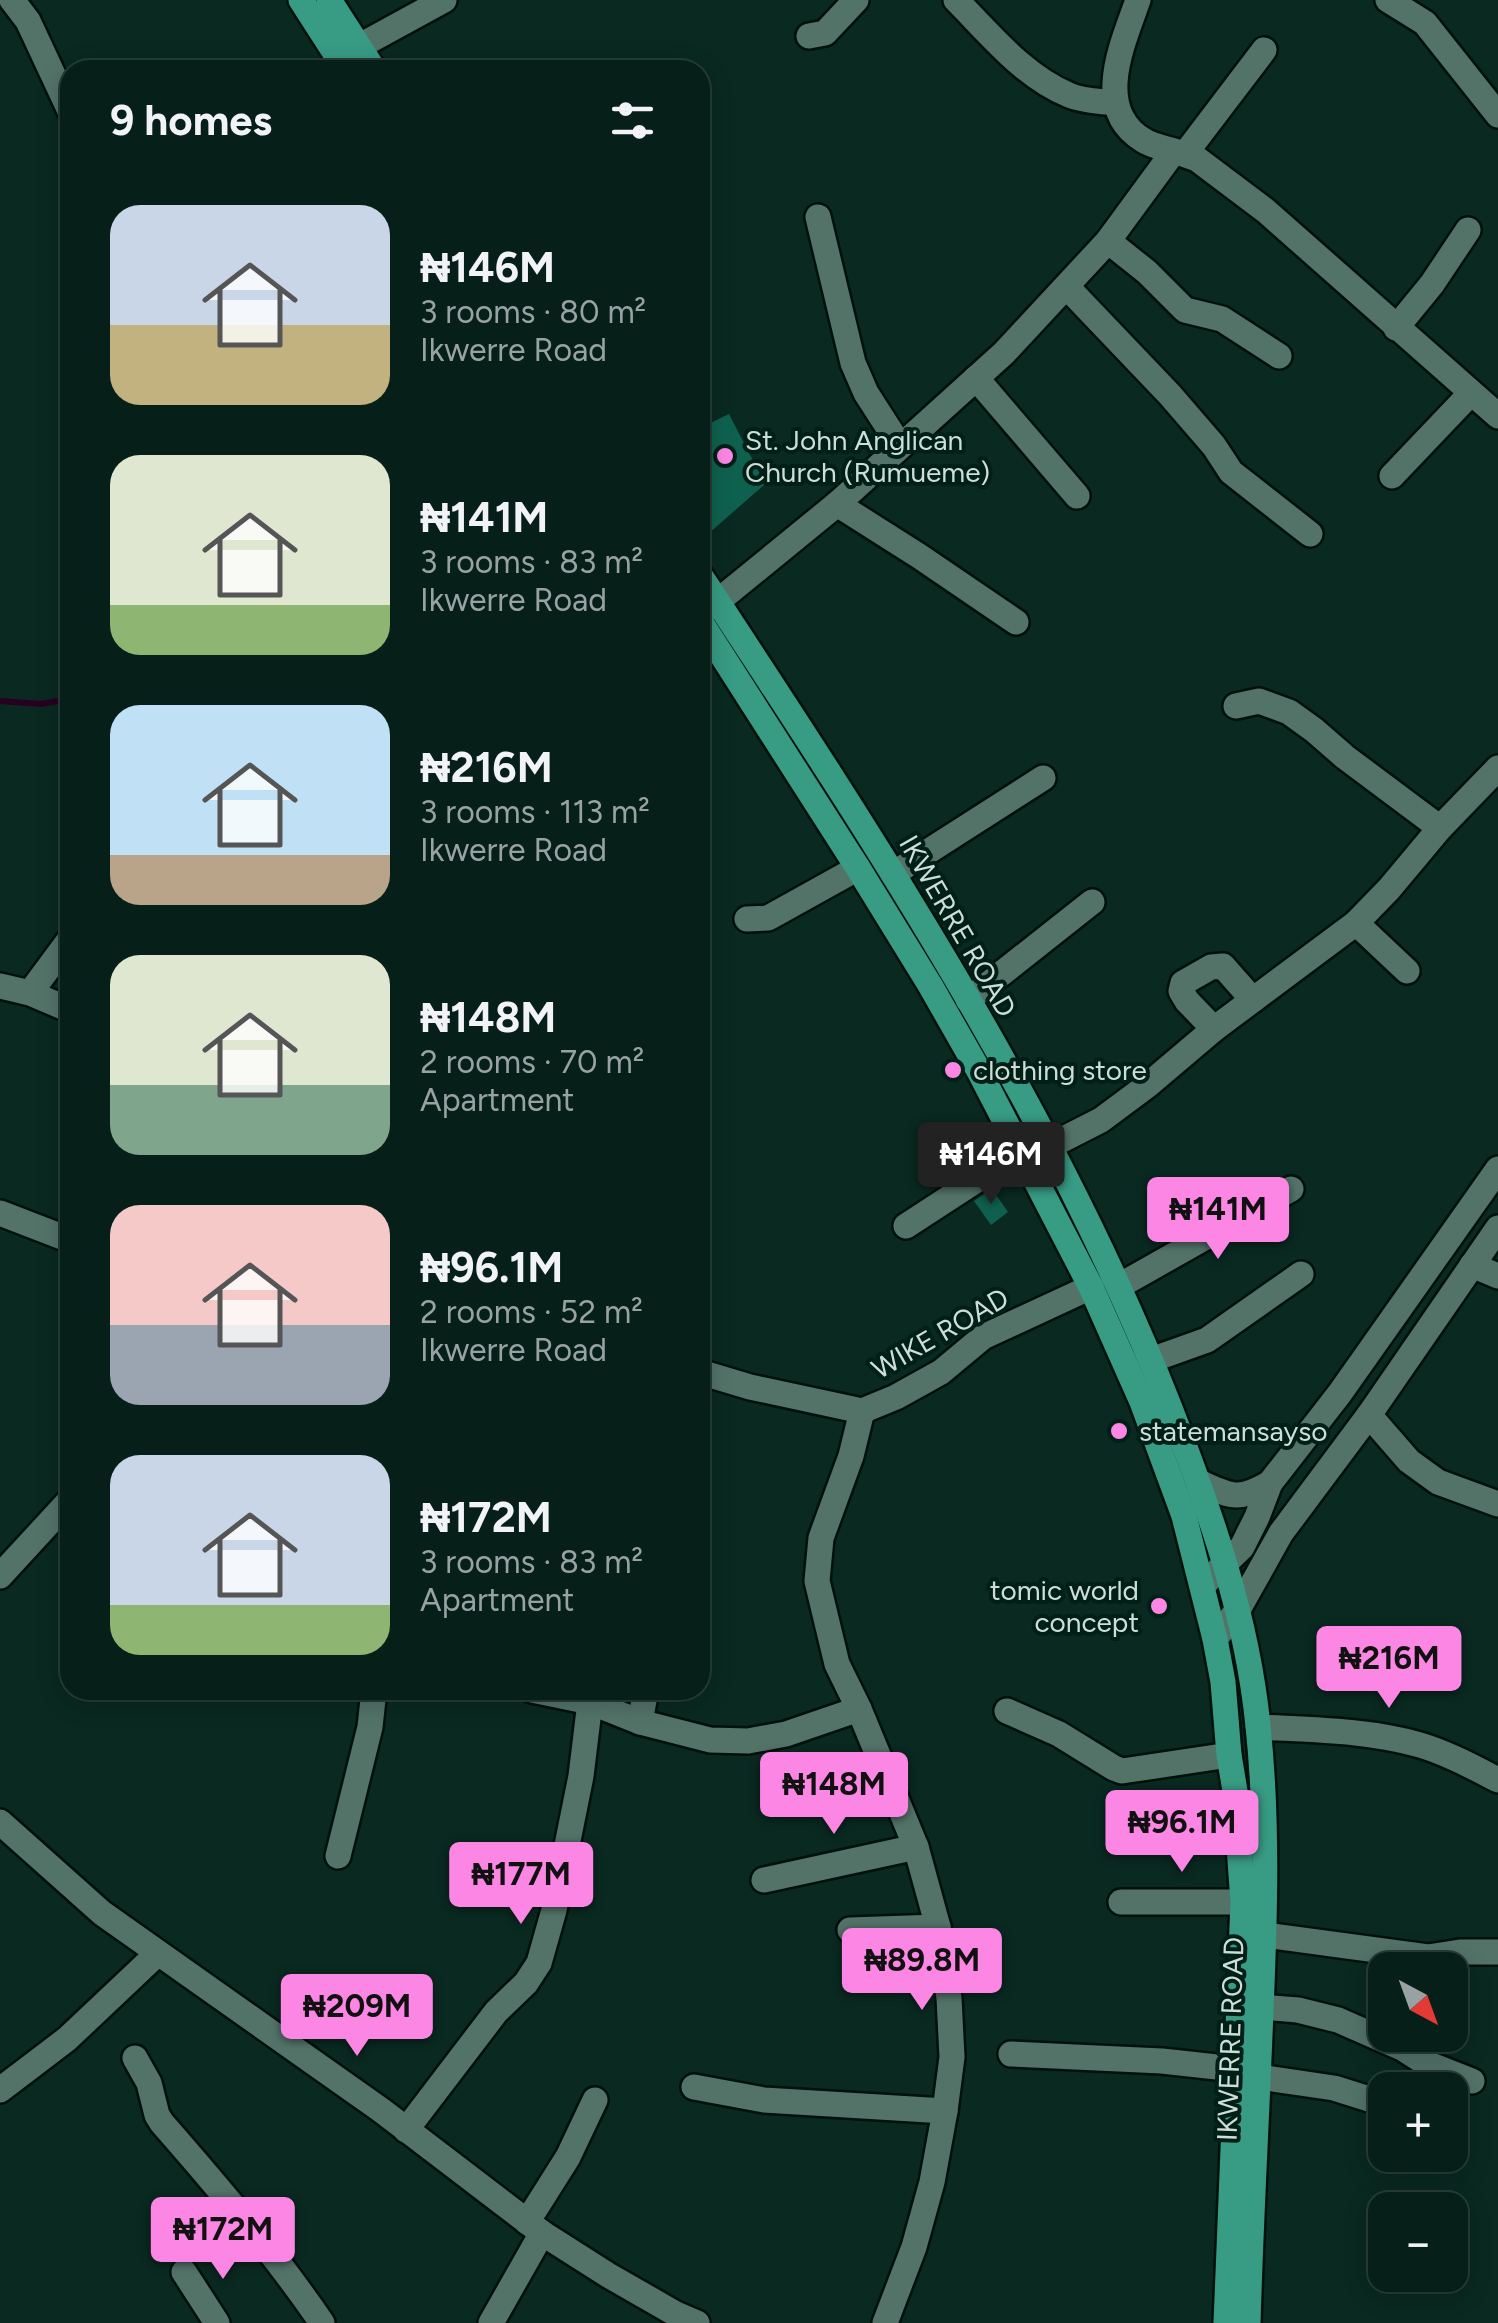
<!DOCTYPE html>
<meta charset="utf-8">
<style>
:root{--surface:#071f19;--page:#102722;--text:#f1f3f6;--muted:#98a2a2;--line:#283d38;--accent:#fc86e3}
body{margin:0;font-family:Figtree,sans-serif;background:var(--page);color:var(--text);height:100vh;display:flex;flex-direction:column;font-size:38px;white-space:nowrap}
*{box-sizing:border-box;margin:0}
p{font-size:32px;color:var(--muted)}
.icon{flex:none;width:55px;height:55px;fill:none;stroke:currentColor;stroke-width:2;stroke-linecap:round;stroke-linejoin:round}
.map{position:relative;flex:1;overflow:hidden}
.panel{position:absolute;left:60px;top:60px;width:650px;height:1640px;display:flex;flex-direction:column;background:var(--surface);border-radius:30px;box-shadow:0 5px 25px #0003,0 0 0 2px var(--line)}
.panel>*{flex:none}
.needle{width:65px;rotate:139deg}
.controls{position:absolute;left:1368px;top:1952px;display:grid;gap:20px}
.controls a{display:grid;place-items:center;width:100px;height:100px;border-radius:20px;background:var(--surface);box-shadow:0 5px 25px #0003,0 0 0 2px var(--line);font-size:50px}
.price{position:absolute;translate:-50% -85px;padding:0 22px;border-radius:10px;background:var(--accent);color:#111;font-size:32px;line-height:65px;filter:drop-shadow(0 2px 5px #0008)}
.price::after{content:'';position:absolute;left:50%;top:60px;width:30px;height:22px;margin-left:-15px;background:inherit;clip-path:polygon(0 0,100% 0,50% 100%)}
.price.active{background:#222;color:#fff}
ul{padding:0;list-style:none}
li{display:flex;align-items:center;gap:30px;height:250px;padding:0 50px}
li span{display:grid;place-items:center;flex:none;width:280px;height:200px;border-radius:30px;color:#555}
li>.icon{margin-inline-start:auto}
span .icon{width:120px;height:120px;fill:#fffc;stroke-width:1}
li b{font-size:42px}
h2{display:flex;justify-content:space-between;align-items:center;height:120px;padding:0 50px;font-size:42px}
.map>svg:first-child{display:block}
</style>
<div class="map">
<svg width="1498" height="2323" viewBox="0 0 1498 2323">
<rect width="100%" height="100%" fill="#092921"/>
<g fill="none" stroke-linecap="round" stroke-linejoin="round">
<polyline stroke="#270120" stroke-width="6" points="0,701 41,704 70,699"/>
</g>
<g fill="#0f614f">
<polygon points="729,414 765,484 700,541 700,428"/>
<polygon points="992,1189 1008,1212 991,1225 974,1201"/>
</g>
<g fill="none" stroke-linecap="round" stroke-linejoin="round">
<defs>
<g id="minor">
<polyline points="12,0 28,21 70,111"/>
<path d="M 956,0 C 989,33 1024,77 1069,95 C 1082,101 1100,101 1115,103"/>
<polyline points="1388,0 1425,23 1498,115"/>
<polyline points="809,36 825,33 856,0"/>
<polyline points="358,47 444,0"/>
<polyline points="1174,151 1197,159 1266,211 1498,416"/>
<polyline points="1185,154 1264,50"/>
<polyline points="818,217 853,363 866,393 900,446"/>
<polyline points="1108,241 1147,272 1185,310 1222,319 1279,356"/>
<polyline points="1067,287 1170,395 1214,446 1231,472 1310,534"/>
<polyline points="1396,328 1432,284 1468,230"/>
<polyline points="976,378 1077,496"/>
<polyline points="1392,476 1471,393"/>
<polyline points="837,504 919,556 1016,622"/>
<path d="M 700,613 L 717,602 L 837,504 L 1004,353 L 1108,241 L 1174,151 C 1164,148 1152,146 1143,140 C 1092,109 1123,43 1138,0"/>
<polyline points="1236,706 1259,701 1289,712 1314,730 1345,757 1440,828"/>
<polyline points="893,874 1043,778"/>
<polyline points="747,919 768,918 858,868"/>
<polyline points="1356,923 1407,971"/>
<polyline points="0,986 30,993 70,1010"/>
<polyline points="30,993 70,939"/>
<polyline points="968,1000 1092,902"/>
<polyline points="1214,1029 1187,1001 1181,991 1183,983 1211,967 1223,966 1253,1000"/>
<polyline points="1048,1147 1101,1120 1148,1085 1214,1029 1356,923 1389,889 1440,828 1498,768"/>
<polyline points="0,1213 70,1240"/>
<polyline points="906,1226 1021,1151"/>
<polyline points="1472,1265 1498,1276"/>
<polyline points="1119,1286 1291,1189"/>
<polyline points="1151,1360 1207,1340 1301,1274"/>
<polyline points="700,1372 750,1387 862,1411 896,1397 941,1372 983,1337 1091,1287"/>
<polyline points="862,1411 851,1456 821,1538 817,1581 837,1664 859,1709 916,1847 938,1927 949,1998 952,2057 945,2111 932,2182 914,2247 885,2323"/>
<polyline points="1369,1415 1409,1461 1438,1482 1498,1504"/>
<path d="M 1199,1482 C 1231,1496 1237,1502 1270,1483"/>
<polyline points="0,1576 70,1500"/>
<polyline points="1202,1586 1242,1547 1257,1517 1270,1483 1340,1393 1498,1169"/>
<polyline points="1215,1639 1239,1608 1281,1533 1369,1415 1498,1228"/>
<polyline points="532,1690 590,1702 640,1722 710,1740 748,1741 786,1734 859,1709"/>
<polyline points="1007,1711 1059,1734 1114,1768 1122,1771 1229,1755"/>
<polyline points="640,1722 646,1690"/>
<path d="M 1258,1727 C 1312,1730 1368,1730 1420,1745 C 1447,1753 1473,1767 1498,1780"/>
<polyline points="0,1822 102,1913 381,2110 542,2233 608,2275 676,2314 697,2323"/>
<polyline points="338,1856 370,1727 374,1690"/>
<polyline points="764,1880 916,1847"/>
<polyline points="1121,1902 1243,1902"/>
<polyline points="850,1930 938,1927"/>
<polyline points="1265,1935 1428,1957 1460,1952 1498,1952"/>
<polyline points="1261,2007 1298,2010 1338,2020 1402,2048 1424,2062 1472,2081"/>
<polyline points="1011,2054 1162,2061 1235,2069"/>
<path d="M 135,2058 L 149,2083 L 157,2115 L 162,2123 C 218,2187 274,2253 322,2323"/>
<polyline points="1259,2077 1334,2088 1385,2104"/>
<polyline points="694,2087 764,2100 945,2111"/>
<polyline points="0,2090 67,2039 157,1954"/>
<polyline points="406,2130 496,2012 526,1983 539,1963 554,1910 581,1776 590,1702"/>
<polyline points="527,2222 568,2157 595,2100"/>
<polyline points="184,2272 217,2323"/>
<polyline points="491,2323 542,2233"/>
</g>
<g id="major">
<polyline points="301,0 346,70"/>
<polyline points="329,0 374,70"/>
<path d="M 700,575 C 875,841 1053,1110 1170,1408 C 1210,1511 1247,1615 1258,1726 C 1268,1821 1265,1916 1261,2010 C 1257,2115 1251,2219 1248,2323"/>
<polyline points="700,621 858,868 930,985 979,1071 1091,1287 1142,1402 1184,1516 1215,1639 1223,1682 1229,1755 1235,1791 1243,1902 1226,2323"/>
</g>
</defs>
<use href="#minor" stroke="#00100b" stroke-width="30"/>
<use href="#major" stroke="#00100b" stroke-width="30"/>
<use href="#minor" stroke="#537369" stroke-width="25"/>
<use href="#major" stroke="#389b84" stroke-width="25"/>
</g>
<g fill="#fc86e3" stroke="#001f17" stroke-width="4">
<circle cx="725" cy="456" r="10"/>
<circle cx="953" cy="1070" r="10"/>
<circle cx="1119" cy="1431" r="10"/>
<circle cx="1159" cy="1606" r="10"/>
</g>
<g text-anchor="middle" stroke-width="8" stroke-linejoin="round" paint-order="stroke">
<g font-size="28" fill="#cdded8" stroke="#001f17" text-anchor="start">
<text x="745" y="450">St. John Anglican<tspan x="745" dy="32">Church (Rumueme)</tspan></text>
<text x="973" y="1080">clothing store</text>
<text x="1139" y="1441">statemansayso</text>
<text x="1139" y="1600" text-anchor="end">tomic world<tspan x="1139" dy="32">concept</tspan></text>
</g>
<g font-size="28" fill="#cdded8" stroke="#001f17">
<text transform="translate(958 926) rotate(60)" y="10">IKWERRE ROAD</text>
<text transform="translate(940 1333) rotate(-30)" y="10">WIKE ROAD</text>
<text transform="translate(1230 2039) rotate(-88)" y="10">IKWERRE ROAD</text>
</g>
</g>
</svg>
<div class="controls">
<a><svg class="needle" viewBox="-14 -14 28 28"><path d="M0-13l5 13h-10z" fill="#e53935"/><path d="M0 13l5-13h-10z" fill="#98a2a2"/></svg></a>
<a>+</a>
<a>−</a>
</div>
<b class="price active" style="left:991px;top:1207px">₦146M</b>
<b class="price" style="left:1218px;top:1262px">₦141M</b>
<b class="price" style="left:1389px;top:1711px">₦216M</b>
<b class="price" style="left:834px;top:1837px">₦148M</b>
<b class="price" style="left:1182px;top:1875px">₦96.1M</b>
<b class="price" style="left:521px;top:1927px">₦177M</b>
<b class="price" style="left:922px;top:2013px">₦89.8M</b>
<b class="price" style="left:357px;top:2059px">₦209M</b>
<b class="price" style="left:223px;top:2282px">₦172M</b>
<section class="panel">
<h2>9 homes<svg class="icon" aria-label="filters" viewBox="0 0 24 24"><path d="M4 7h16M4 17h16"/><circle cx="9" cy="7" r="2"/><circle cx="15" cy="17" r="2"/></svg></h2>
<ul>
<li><span style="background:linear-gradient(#c9d6e8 60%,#c2b280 0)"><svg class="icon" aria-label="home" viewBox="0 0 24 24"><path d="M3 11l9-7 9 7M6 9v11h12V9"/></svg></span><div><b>₦146M</b><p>3 rooms · 80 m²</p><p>Ikwerre Road</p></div></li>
<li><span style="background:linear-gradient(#dfe7d0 75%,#8fb573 0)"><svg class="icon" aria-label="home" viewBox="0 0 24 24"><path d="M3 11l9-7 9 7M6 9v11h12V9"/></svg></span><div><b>₦141M</b><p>3 rooms · 83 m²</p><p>Ikwerre Road</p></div></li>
<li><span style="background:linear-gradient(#bfe0f5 75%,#b9a48a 0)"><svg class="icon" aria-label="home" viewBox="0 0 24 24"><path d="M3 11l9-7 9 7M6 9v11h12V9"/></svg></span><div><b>₦216M</b><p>3 rooms · 113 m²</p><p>Ikwerre Road</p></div></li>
<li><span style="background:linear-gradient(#dfe7d0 65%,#7fa58c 0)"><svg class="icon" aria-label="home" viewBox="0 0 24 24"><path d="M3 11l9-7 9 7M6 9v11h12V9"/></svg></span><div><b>₦148M</b><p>2 rooms · 70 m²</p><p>Apartment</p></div></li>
<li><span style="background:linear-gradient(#f6c9c9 60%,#9aa5b1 0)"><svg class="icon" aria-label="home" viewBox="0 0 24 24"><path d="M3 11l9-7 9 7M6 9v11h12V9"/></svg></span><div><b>₦96.1M</b><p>2 rooms · 52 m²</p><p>Ikwerre Road</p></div></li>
<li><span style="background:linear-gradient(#c9d6e8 75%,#8fb573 0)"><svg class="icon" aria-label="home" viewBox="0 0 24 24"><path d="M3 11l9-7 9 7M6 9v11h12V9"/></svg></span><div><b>₦172M</b><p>3 rooms · 83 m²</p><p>Apartment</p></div></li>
</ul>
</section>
</div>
